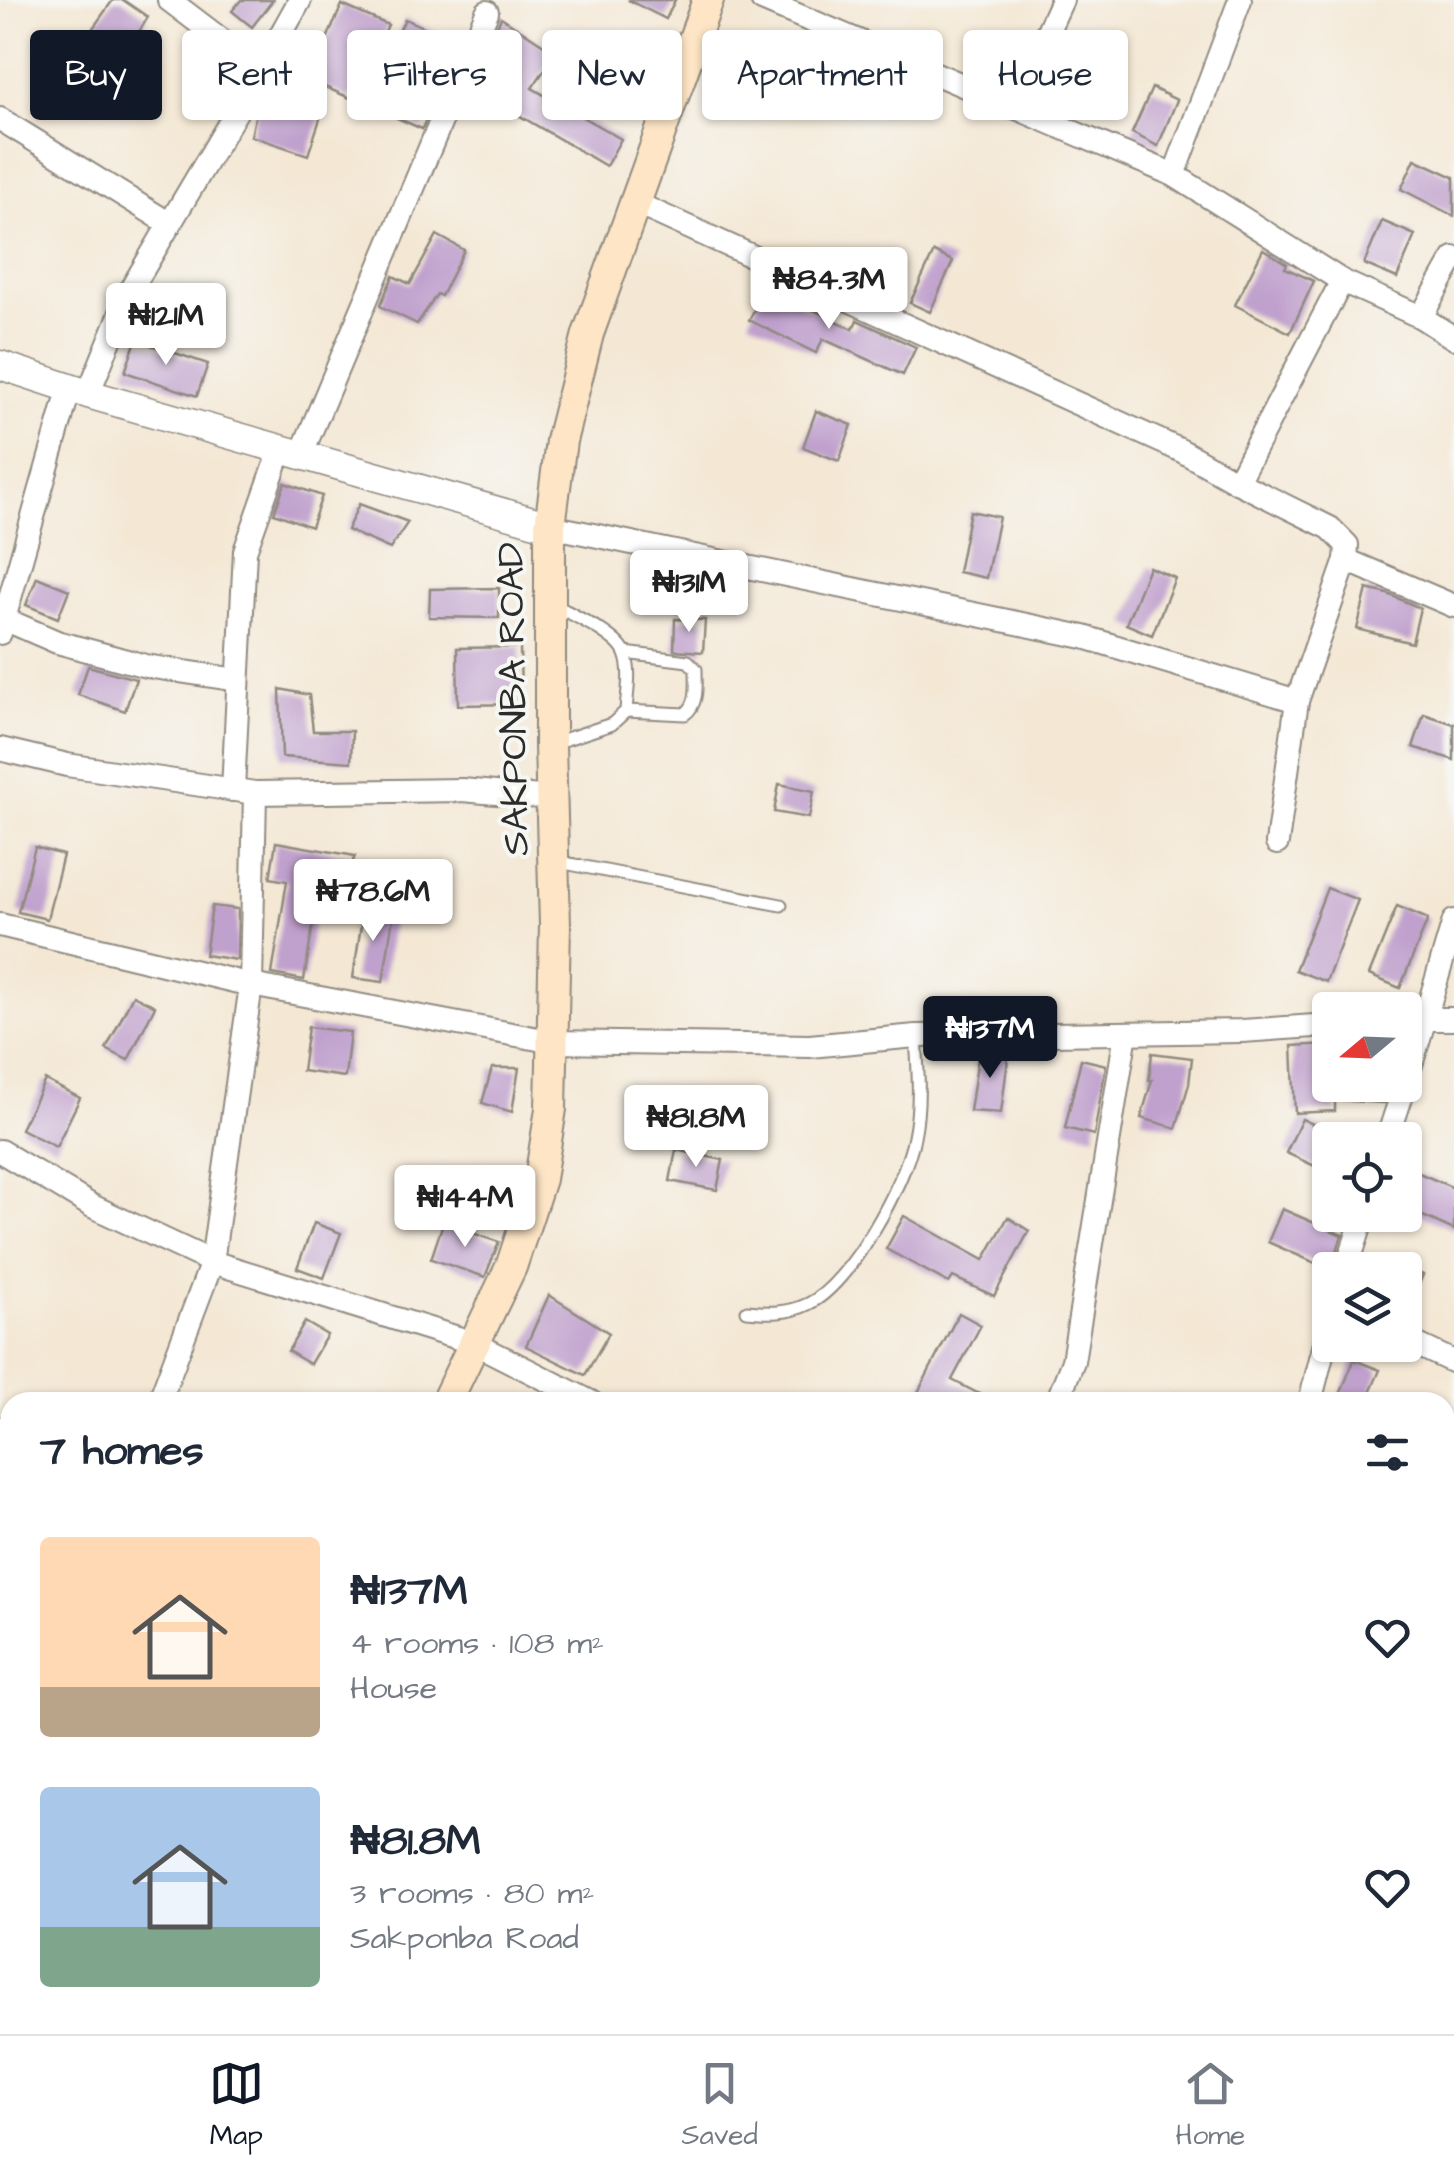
<!DOCTYPE html>
<meta charset="utf-8">
<style>
:root{--surface:#fff;--page:#f2f2f3;--text:#1f2937;--muted:#747a83;--line:#e0e1e3;--accent:#111827}
body{margin:0;font-family:"Architects Daughter",sans-serif;background:var(--page);color:var(--text);height:100vh;display:flex;flex-direction:column;font-size:38px;white-space:nowrap}
*{box-sizing:border-box;margin:0}
p{font-size:32px;color:var(--muted)}
.icon{flex:none;width:55px;height:55px;fill:none;stroke:currentColor;stroke-width:2;stroke-linecap:round;stroke-linejoin:round}
.map{position:relative;flex:1;overflow:hidden}
.side{position:absolute;left:0px;top:1392px;width:1455px;height:642px;display:flex;flex-direction:column;background:var(--surface);border-radius:30px 30px 0 0;box-shadow:0 2px 8px #0004}
.side>*{flex:none}
.top-card{position:absolute;left:30px;top:30px;width:1395px;height:90px;display:flex;gap:20px}
.needle{width:65px;rotate:251deg}
.fabs{position:absolute;left:1312px;top:992px;display:grid;gap:20px}
.fabs a{display:grid;place-items:center;width:110px;height:110px;border-radius:10px;background:var(--surface);box-shadow:0 2px 8px #0004;font-size:50px}
.price{position:absolute;translate:-50% -85px;padding:0 22px;border-radius:10px;background:#fff;color:#222;font-size:32px;line-height:65px;filter:drop-shadow(0 2px 5px #0008)}
.price::after{content:'';position:absolute;left:50%;top:60px;width:30px;height:22px;margin-left:-15px;background:inherit;clip-path:polygon(0 0,100% 0,50% 100%)}
.price.selected{background:var(--accent);color:#fff}
ul{padding:0;list-style:none}
li{display:flex;align-items:center;gap:30px;height:250px;padding:0 40px}
li span{display:grid;place-items:center;flex:none;width:280px;height:200px;border-radius:10px;color:#555}
li>.icon{margin-inline-start:auto}
span .icon{width:120px;height:120px;fill:#fffc;stroke-width:1}
li b{font-size:42px}
h2{display:flex;justify-content:space-between;align-items:center;height:120px;padding:0 40px;font-size:42px}
.chip{padding:0 35px;border-radius:10px;background:var(--surface);box-shadow:0 2px 8px #0004;font-size:35px;line-height:90px}
.chip.selected{background:var(--accent);color:#fff}
.tab-bar{display:flex;justify-content:space-around;align-items:center;height:140px;border-top:2px solid var(--line);background:var(--surface);font-size:28px;color:var(--muted)}
.tab-bar a{display:grid;justify-items:center;gap:5px}
.tab-bar .selected{color:var(--accent)}
.map>svg:first-child{display:block}
</style>
<div class="map">
<svg width="1454" height="2034" viewBox="0 0 1454 2034">
<rect width="100%" height="100%" fill="#f6f6f2"/>
<filter id="ink" filterUnits="userSpaceOnUse"><feTurbulence type="fractalNoise" baseFrequency=".01" numOctaves="2"/><feDisplacementMap in="SourceGraphic" scale="20" xChannelSelector="R" yChannelSelector="G"/><feConvolveMatrix kernelMatrix="1 2 1 2 8 2 1 2 1" color-interpolation-filters="sRGB"/></filter>
<filter id="wash" filterUnits="userSpaceOnUse"><feTurbulence type="fractalNoise" baseFrequency=".0048" numOctaves="4" result="noise"/><feDisplacementMap in="SourceGraphic" scale="40" xChannelSelector="R" yChannelSelector="G"/><feGaussianBlur stdDeviation="2.25" result="paint"/><feColorMatrix in="noise" values="0 0 0 0 0 0 0 0 0 0 0 0 0 0 0 0 0 1.4 0 .05"/><feComposite in="paint" operator="in"/></filter>
<g filter="url(#wash)">
<rect width="100%" height="100%" fill="#f4e8d5"/>
<g id="blocks">
<g fill="#c0a0cd">
<polygon points="113,0 123,0 148,17 121,61 83,42"/>
<polygon points="241,0 273,0 252,27 232,11"/>
<polygon points="628,0 675,0 666,19"/>
<polygon points="342,5 388,25 376,51 371,49 350,98 293,73 309,34 326,41"/>
<polygon points="501,17 556,53 532,88 621,139 606,166 479,92 500,55 488,48"/>
<polygon points="405,19 458,42 436,89 438,90 422,129 397,118 422,57 393,43"/>
<polygon points="1152,88 1177,100 1158,146 1132,133"/>
<polygon points="263,96 321,116 308,155 251,136 258,104"/>
<polygon points="1415,159 1454,177 1454,216 1401,189"/>
<polygon points="1382,221 1415,235 1397,278 1364,264"/>
<polygon points="437,235 464,250 441,296 437,294 417,324 380,306 393,276 410,284"/>
<polygon points="1263,249 1287,264 1285,268 1314,281 1290,333 1235,305"/>
<polygon points="934,252 953,261 930,312 910,303"/>
<polygon points="766,287 853,329 857,320 916,347 903,375 823,339 816,353 749,320"/>
<polygon points="136,340 208,364 197,396 125,372"/>
<polygon points="816,411 852,425 839,461 803,447"/>
<polygon points="285,483 322,496 311,527 274,513"/>
<polygon points="359,504 408,522 390,549 347,530"/>
<polygon points="970,511 999,517 986,578 958,572"/>
<polygon points="1149,567 1175,578 1152,635 1126,624"/>
<polygon points="37,577 69,590 58,618 26,605"/>
<polygon points="499,588 499,618 429,617 430,589"/>
<polygon points="1367,589 1388,594 1420,608 1412,643 1357,629"/>
<polygon points="675,619 705,620 703,652 674,650"/>
<polygon points="520,647 521,704 458,705 457,648"/>
<polygon points="88,666 136,679 125,711 78,695"/>
<polygon points="280,689 309,695 313,731 352,731 351,762 282,757"/>
<polygon points="1424,714 1454,724 1454,760 1413,747"/>
<polygon points="779,784 814,791 809,818 774,812"/>
<polygon points="276,842 355,856 341,893 319,888 304,980 272,974 287,881 270,878"/>
<polygon points="35,847 63,855 47,919 18,912"/>
<polygon points="1327,888 1358,900 1326,982 1295,970"/>
<polygon points="212,906 238,909 237,960 205,955"/>
<polygon points="364,906 394,911 383,982 353,978"/>
<polygon points="1397,906 1428,919 1400,988 1369,975"/>
<polygon points="133,995 155,1006 128,1060 106,1049"/>
<polygon points="308,1027 350,1032 345,1077 302,1071"/>
<polygon points="1330,1044 1330,1085 1389,1085 1383,1103 1335,1100 1335,1111 1295,1113 1292,1046"/>
<polygon points="979,1050 1009,1051 1001,1113 970,1111"/>
<polygon points="1152,1053 1192,1058 1189,1084 1176,1128 1141,1118 1152,1080 1149,1080"/>
<polygon points="1081,1059 1106,1065 1094,1135 1065,1128"/>
<polygon points="492,1068 519,1068 512,1112 482,1103"/>
<polygon points="45,1080 80,1098 56,1147 21,1129"/>
<polygon points="1302,1119 1330,1132 1330,1173 1286,1153"/>
<polygon points="676,1150 723,1160 717,1190 670,1181"/>
<polygon points="1419,1173 1454,1188 1454,1230 1405,1208"/>
<polygon points="1282,1209 1342,1235 1331,1270 1268,1242"/>
<polygon points="904,1216 984,1260 1008,1217 1029,1231 994,1296 953,1277 949,1283 886,1249"/>
<polygon points="314,1223 341,1233 324,1278 297,1268"/>
<polygon points="443,1223 499,1242 485,1277 431,1259"/>
<polygon points="1405,1267 1423,1275 1405,1316"/>
<polygon points="549,1295 609,1333 585,1375 526,1346"/>
<polygon points="959,1313 981,1325 952,1380 995,1402 913,1402"/>
<polygon points="305,1322 327,1335 310,1364 288,1351"/>
<polygon points="1354,1360 1380,1370 1366,1402 1337,1402"/>
</g>
</g>
</g>
<g filter="url(#ink)">
<use href="#blocks" fill-opacity="0" stroke="#908a80" stroke-width="2.5"/>
<g fill="none" stroke-linecap="round" stroke-linejoin="round">
<defs>
<g id="service">
<path d="M 553,604 C 571,614 619,636 625,654 C 632,671 627,693 626,711 L 612,724 L 554,743"/>
<path d="M 625,653 L 688,661 L 696,669 C 696,684 699,704 685,714 L 626,711"/>
<polyline points="554,861 781,905"/>
<path d="M 747,1311 C 768,1313 788,1314 808,1304 C 850,1285 906,1182 914,1137 C 921,1103 918,1070 916,1036"/>
<polyline points="0,1993 10,1978"/>
<polyline points="0,2023 15,2034"/>
</g>
<g id="minor">
<polyline points="169,0 261,70"/>
<polyline points="762,0 1174,175 1342,281 1421,317 1454,338"/>
<polyline points="1013,107 1062,0"/>
<polyline points="0,119 170,224"/>
<polyline points="1174,175 1240,0"/>
<polyline points="635,203 1182,451 1237,482 1330,528 1347,545 1346,560 1297,701 1277,843"/>
<polyline points="1421,317 1454,258"/>
<polyline points="88,394 130,291 261,70 300,0"/>
<polyline points="301,455 487,12"/>
<polyline points="1237,482 1342,281"/>
<polyline points="550,526 1084,637 1297,701"/>
<polyline points="1346,560 1454,606"/>
<polyline points="4,619 57,642 146,666 238,680"/>
<polyline points="0,633 70,387"/>
<polyline points="0,749 67,765 255,793 462,790 551,798"/>
<polyline points="233,790 245,551 281,449"/>
<polyline points="0,925 251,985 554,1042 810,1046 916,1036 1242,1031 1330,1025"/>
<polyline points="1405,1019 1454,1019"/>
<polyline points="1405,1085 1454,921"/>
<polyline points="1387,1140 1405,1085"/>
<polyline points="0,1151 92,1206 212,1262 474,1343 591,1402"/>
<polyline points="1346,1270 1364,1215"/>
<polyline points="1405,1339 1454,1362"/>
<polyline points="159,1402 212,1262 251,985 255,793"/>
<polyline points="1057,1402 1073,1361 1126,1033"/>
<polyline points="1310,1402 1330,1323"/>
<polyline points="0,1428 10,1435"/>
<polyline points="0,1576 10,1561"/>
<polyline points="1445,1606 1454,1610"/>
<polyline points="1445,1806 1454,1810"/>
<polyline points="1445,2009 1454,2004"/>
<polyline points="511,2025 527,2034"/>
<polyline points="843,2025 845,2034"/>
<polyline points="1198,2025 1201,2034"/>
<polyline points="981,2034 996,2025"/>
<polyline points="1392,2034 1411,2025"/>
</g>
<g id="tertiary">
<polyline points="0,365 88,394 550,526"/>
<polyline points="103,2025 119,2034"/>
</g>
<g id="secondary">
<polyline points="446,1402 511,1267 540,1179 551,1109 555,925 550,745 550,526 561,441 588,334 708,0"/>
<polyline points="73,2034 80,2025"/>
</g>
</defs>
<use href="#service" stroke="#908a80" stroke-width="15"/>
<use href="#minor" stroke="#908a80" stroke-width="26"/>
<use href="#tertiary" stroke="#908a80" stroke-width="31"/>
<use href="#secondary" stroke="#908a80" stroke-width="34"/>
<use href="#service" stroke="#fff" stroke-width="11"/>
<use href="#minor" stroke="#fff" stroke-width="22"/>
<use href="#tertiary" stroke="#fff" stroke-width="28"/>
<use href="#secondary" stroke="#fde5c5" stroke-width="30"/>
</g>
</g>
<g text-anchor="middle" stroke-width="8" stroke-linejoin="round" paint-order="stroke">
<g font-size="38" fill="#2b2b2b" stroke="#f6f6f2">
<text transform="translate(512 699) rotate(-91)" y="13">SAKPONBA ROAD</text>
</g>
</g>
</svg>
<div class="fabs">
<a><svg class="needle" viewBox="-14 -14 28 28"><path d="M0-13l5 13h-10z" fill="#e53935"/><path d="M0 13l5-13h-10z" fill="#747a83"/></svg></a>
<a><svg class="icon" aria-label="locate" viewBox="0 0 24 24"><circle cx="12" cy="12" r="6"/><path d="M12 2v4M12 18v4M2 12h4M18 12h4"/></svg></a>
<a><svg class="icon" aria-label="layers" viewBox="0 0 24 24"><path d="M12 4l9 5-9 5-9-5zM3 14l9 5 9-5"/></svg></a>
</div>
<b class="price" style="left:829px;top:332px">₦84.3M</b>
<b class="price" style="left:166px;top:368px">₦121M</b>
<b class="price" style="left:689px;top:635px">₦131M</b>
<b class="price" style="left:373px;top:944px">₦78.6M</b>
<b class="price selected" style="left:990px;top:1081px">₦137M</b>
<b class="price" style="left:696px;top:1170px">₦81.8M</b>
<b class="price" style="left:465px;top:1250px">₦144M</b>
<div class="top-card">
<a class="chip selected">Buy</a>
<a class="chip">Rent</a>
<a class="chip">Filters</a>
<a class="chip">New</a>
<a class="chip">Apartment</a>
<a class="chip">House</a>
</div>
<section class="side">
<h2>7 homes<svg class="icon" aria-label="filters" viewBox="0 0 24 24"><path d="M4 7h16M4 17h16"/><circle cx="9" cy="7" r="2"/><circle cx="15" cy="17" r="2"/></svg></h2>
<ul>
<li><span style="background:linear-gradient(#ffd9b3 75%,#b9a48a 0)"><svg class="icon" aria-label="home" viewBox="0 0 24 24"><path d="M3 11l9-7 9 7M6 9v11h12V9"/></svg></span><div><b>₦137M</b><p>4 rooms · 108 m²</p><p>House</p></div><svg class="icon" aria-label="heart" viewBox="0 0 24 24"><path d="M12 20l-8-8c-3-5 5-10 8-4 3-6 11-1 8 4z"/></svg></li>
<li><span style="background:linear-gradient(#a9c7e8 70%,#7fa58c 0)"><svg class="icon" aria-label="home" viewBox="0 0 24 24"><path d="M3 11l9-7 9 7M6 9v11h12V9"/></svg></span><div><b>₦81.8M</b><p>3 rooms · 80 m²</p><p>Sakponba Road</p></div><svg class="icon" aria-label="heart" viewBox="0 0 24 24"><path d="M12 20l-8-8c-3-5 5-10 8-4 3-6 11-1 8 4z"/></svg></li>
</ul>
</section>
</div>
<nav class="tab-bar">
<a class="selected"><svg class="icon" aria-label="map" viewBox="0 0 24 24"><path d="M3 6l6-2 6 2 6-2v14l-6 2-6-2-6 2zM9 4v14M15 6v14"/></svg>Map</a>
<a><svg class="icon" aria-label="saved" viewBox="0 0 24 24"><path d="M7 4h10v16l-5-4-5 4z"/></svg>Saved</a>
<a><svg class="icon" aria-label="home" viewBox="0 0 24 24"><path d="M3 11l9-7 9 7M6 9v11h12V9"/></svg>Home</a>
</nav>
